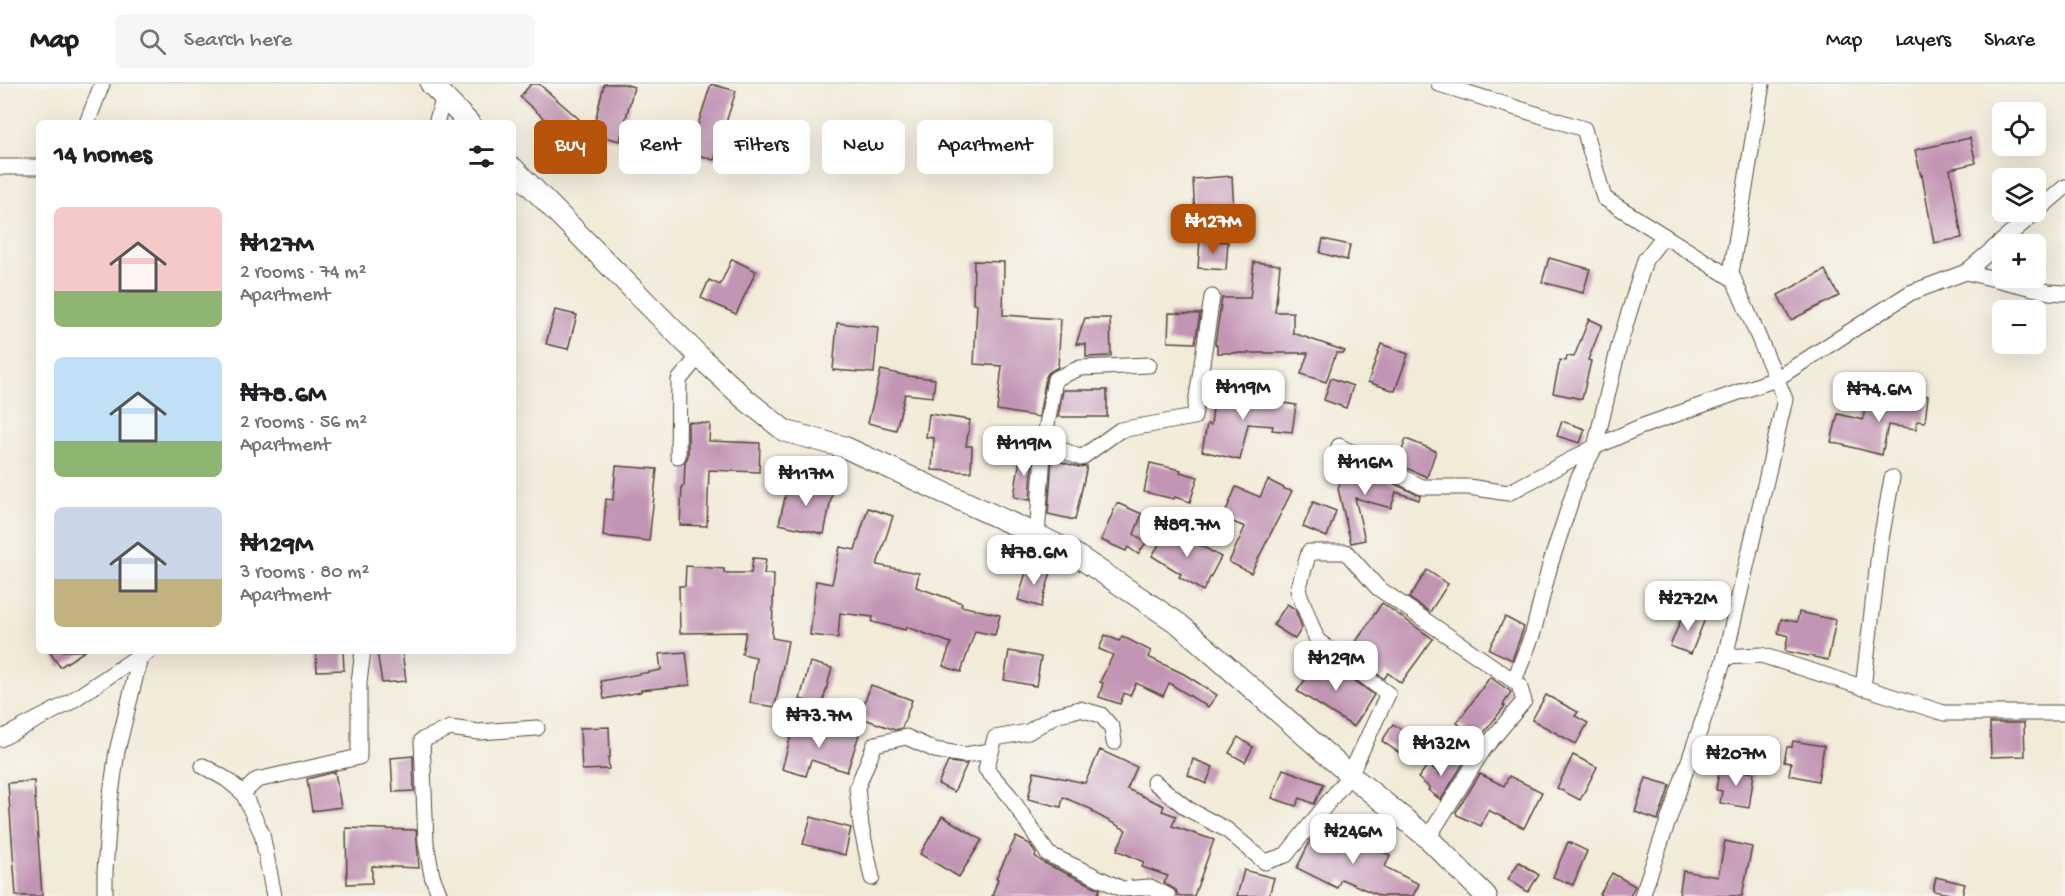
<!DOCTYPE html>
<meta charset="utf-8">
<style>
:root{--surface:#fff;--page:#f6f6f6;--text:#202124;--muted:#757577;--line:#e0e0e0;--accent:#b45309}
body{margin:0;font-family:"Gochi Hand",sans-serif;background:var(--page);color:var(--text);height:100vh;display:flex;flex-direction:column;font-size:22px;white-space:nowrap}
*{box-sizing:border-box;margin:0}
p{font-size:20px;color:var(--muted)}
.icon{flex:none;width:33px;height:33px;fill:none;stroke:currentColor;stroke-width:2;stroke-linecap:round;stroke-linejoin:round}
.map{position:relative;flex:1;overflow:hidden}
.sheet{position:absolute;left:36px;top:36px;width:480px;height:534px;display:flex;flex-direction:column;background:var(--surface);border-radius:9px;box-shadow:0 6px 24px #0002}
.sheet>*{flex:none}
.banner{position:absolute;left:534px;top:36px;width:570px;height:54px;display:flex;gap:12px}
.tools{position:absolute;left:1992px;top:18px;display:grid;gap:12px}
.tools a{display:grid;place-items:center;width:54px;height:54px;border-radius:9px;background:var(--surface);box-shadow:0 6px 24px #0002;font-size:30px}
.price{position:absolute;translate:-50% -51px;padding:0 14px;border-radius:12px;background:#fff;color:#222;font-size:20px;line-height:39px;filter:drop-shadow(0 2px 3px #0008)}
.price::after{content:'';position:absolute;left:50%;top:36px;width:18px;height:14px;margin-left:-9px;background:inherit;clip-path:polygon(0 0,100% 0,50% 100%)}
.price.selected{background:var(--accent);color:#fff}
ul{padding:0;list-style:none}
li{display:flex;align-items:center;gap:18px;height:150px;padding:0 18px}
li span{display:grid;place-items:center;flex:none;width:168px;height:120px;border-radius:9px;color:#555}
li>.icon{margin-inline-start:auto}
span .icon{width:72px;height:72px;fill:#fffc;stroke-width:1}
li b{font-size:26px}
h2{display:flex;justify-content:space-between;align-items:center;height:72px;padding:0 18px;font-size:26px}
.chip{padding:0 21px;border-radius:9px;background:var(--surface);box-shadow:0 6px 24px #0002;font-size:21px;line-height:54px}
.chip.selected{background:var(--accent);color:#fff}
header{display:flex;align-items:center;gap:36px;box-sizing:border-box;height:84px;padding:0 30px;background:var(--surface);border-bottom:2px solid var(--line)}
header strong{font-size:28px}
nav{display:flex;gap:33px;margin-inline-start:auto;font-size:21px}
.search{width:420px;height:54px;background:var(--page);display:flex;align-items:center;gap:15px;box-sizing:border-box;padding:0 21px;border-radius:9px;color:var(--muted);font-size:22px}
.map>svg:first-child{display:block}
</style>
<header>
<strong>Map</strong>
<div class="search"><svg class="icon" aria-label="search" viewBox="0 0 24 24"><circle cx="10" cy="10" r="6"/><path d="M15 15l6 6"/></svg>Search here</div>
<nav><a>Map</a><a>Layers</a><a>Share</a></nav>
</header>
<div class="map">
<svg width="2065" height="812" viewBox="0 0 2065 812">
<rect width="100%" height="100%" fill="#f6f6f2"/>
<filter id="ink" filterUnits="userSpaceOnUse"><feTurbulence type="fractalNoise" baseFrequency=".0167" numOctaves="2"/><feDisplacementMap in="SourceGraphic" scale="12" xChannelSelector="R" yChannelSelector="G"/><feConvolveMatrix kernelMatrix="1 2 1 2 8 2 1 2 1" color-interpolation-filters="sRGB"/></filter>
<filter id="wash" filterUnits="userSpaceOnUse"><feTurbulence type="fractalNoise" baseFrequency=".008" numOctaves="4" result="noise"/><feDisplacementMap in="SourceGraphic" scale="24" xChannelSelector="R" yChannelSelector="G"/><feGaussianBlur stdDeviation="1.35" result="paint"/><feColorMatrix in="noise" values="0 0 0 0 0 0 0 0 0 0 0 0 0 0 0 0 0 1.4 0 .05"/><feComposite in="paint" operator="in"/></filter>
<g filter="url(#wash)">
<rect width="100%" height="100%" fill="#f2ebd8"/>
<g id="blocks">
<g fill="#c395b5">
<polygon points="531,0 539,0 579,35 564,52 520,13"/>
<polygon points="604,0 624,0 634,3 620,57 592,50"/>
<polygon points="711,0 736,7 714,76 689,68"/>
<polygon points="1970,54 1976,79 1950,85 1962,154 1934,159 1922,91 1921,92 1915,66"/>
<polygon points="1232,92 1234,130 1195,133 1193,95"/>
<polygon points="1323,155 1350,161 1347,176 1320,169"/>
<polygon points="1200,156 1228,158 1226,186 1198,184"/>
<polygon points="1549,174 1590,185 1583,209 1542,198"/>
<polygon points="732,175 756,187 736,230 701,214 709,196 720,201"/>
<polygon points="974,177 1004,178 1003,231 1061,235 1058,283 1048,289 1046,293 1039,333 997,326 1002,282 974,280 977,220 973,220"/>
<polygon points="1254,178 1280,181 1275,228 1293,228 1293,249 1345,267 1344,269 1336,269 1326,298 1301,290 1308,269 1217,269 1217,261 1215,260 1222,214 1250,214"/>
<polygon points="1825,186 1839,212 1791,236 1778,211"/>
<polygon points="555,226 577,231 568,265 546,260"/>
<polygon points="1169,229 1200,230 1195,259 1168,258"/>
<polygon points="1085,234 1110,234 1111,272 1086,273 1086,260 1076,260"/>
<polygon points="1589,235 1602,241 1588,276 1591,277 1582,315 1553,309 1560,276 1566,277 1567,272 1574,273"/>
<polygon points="837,239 878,243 874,289 833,286"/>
<polygon points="1381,260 1408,270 1395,307 1368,298"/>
<polygon points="881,286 908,292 935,295 933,313 905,310 896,346 868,339"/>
<polygon points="1331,294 1353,302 1346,324 1324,316"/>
<polygon points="1063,306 1107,306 1107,333 1058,333"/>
<polygon points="1215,307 1264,312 1263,316 1296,321 1292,348 1272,346 1273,342 1248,340 1240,376 1202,367 1207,340 1211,341"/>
<polygon points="1903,308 1928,312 1925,338 1917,337 1916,345 1888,341 1882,371 1831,358 1838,330 1863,336 1866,316 1901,321"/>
<polygon points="929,330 970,336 966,362 972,362 971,388 932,386 934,354 926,353"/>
<polygon points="1562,337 1585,345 1580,359 1557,352"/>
<polygon points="688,338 710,340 709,357 760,359 759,388 709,386 707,442 680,441 682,402 684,402 685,378 688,372"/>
<polygon points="1406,355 1436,367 1427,393 1397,380"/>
<polygon points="1021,368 1033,370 1030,416 1014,413"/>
<polygon points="1052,375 1078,383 1087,382 1075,436 1048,430"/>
<polygon points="1150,379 1181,386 1180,388 1198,393 1190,418 1175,413 1174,415 1144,408"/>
<polygon points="1346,380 1368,387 1420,412 1419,416 1396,408 1391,424 1355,414 1365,456 1351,459 1338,405"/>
<polygon points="616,382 657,385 649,457 603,452 606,415 613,416"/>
<polygon points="789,395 833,405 824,450 779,440"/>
<polygon points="1268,396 1284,404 1284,405 1292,407 1251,489 1229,478 1245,443 1223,434 1236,403 1260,413"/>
<polygon points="1313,418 1336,427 1327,453 1303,443"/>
<polygon points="1117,419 1142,430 1134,450 1146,459 1138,470 1128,463 1126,467 1101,456"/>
<polygon points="868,424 893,432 877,481 919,489 916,503 962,519 961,522 1000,531 995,551 975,547 961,588 943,582 951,559 907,543 906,546 872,538 873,533 840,529 838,554 810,551 816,497 832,500 840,463 855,466"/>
<polygon points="1171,441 1196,456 1195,458 1221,473 1203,507 1179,493 1181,490 1152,472"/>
<polygon points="753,474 766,475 764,490 774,490 772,554 788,557 775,623 750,619 756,573 742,570 746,548 680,549 679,502 685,502 686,482 724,485 724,489 751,489"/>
<polygon points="1028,481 1051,488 1041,523 1018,516"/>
<polygon points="1427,486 1448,500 1430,528 1409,514"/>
<polygon points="1382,519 1433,555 1401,599 1388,589 1384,595 1349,568"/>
<polygon points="1287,520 1295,525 1302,544 1295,555 1273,541"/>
<polygon points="1685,526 1705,535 1691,570 1670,562"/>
<polygon points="1799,528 1836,536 1828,576 1785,567 1788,552 1778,549 1781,535 1797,538"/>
<polygon points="1505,533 1524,543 1512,576 1489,565"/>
<polygon points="1105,551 1119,557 1122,552 1151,567 1148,573 1184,590 1217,611 1208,623 1169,599 1163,612 1136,599 1130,612 1124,609 1120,620 1099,613 1103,599 1100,598 1113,571 1099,565"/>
<polygon points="49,567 85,567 60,583"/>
<polygon points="316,567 343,567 344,586 317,587"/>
<polygon points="377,567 402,567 406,597 382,599"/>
<polygon points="1009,567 1041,573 1036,602 1004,596"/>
<polygon points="686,568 690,601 641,606 641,608 604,615 601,597 661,586 659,570"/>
<polygon points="1322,572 1374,611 1354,643 1297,607"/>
<polygon points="810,578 832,584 822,621 800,615"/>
<polygon points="1490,593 1511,608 1503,621 1505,622 1479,655 1457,639"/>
<polygon points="871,601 912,616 902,644 895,646 859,633"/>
<polygon points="1546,611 1578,628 1575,632 1588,639 1576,660 1532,636"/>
<polygon points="1990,639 2024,639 2025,672 1991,673"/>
<polygon points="794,640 828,650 831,641 859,651 847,688 811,676 806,692 782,685"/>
<polygon points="1393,640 1422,660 1411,677 1382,657"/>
<polygon points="609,643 610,673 608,674 609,685 582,686 580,644"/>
<polygon points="1238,653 1253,663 1245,678 1229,669"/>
<polygon points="1793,657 1824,662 1818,697 1789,691 1791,679 1784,678 1787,663 1792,663"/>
<polygon points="1100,666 1137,683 1127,705 1164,722 1162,727 1176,732 1172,742 1214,756 1194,812 1178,812 1176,806 1164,799 1168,792 1142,783 1144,778 1117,766 1126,746 1092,728 1093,726 1063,713 1061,723 1028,715 1034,688 1085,699"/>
<polygon points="1450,671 1464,678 1441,716 1428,706 1430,704 1418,694 1428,681 1440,690"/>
<polygon points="1573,671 1597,683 1580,716 1557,704"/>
<polygon points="413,672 414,707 393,708 391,674"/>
<polygon points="1193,675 1213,683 1206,700 1188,691"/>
<polygon points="948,678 967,680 954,708 938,700"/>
<polygon points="1726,684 1754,689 1749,724 1720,719 1722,707 1716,706 1719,688 1727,689"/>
<polygon points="1283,685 1324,700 1314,720 1300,714 1296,722 1272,714"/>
<polygon points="335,688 341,723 312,727 307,695"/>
<polygon points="1480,690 1504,702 1509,692 1542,708 1524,744 1488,726 1481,742 1457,731 1456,728"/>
<polygon points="1646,694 1670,701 1658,736 1635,728"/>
<polygon points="34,697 42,812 16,812 8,699"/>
<polygon points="942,732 982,756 959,793 920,770"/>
<polygon points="811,733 851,744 845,771 803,760"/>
<polygon points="1322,741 1365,763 1366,761 1390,771 1385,783 1419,800 1413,812 1380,812 1341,795 1337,804 1297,784 1311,755"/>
<polygon points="346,744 416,746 419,784 372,782 372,799 347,800"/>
<polygon points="1016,753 1030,760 1036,770 1035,772 1044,779 1100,805 1097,812 992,812 998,795 996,794"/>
<polygon points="1725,757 1752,763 1742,812 1679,812 1683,787 1718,793"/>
<polygon points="1568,758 1587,767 1573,801 1553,793"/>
<polygon points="1519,778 1539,791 1528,808 1508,795"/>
<polygon points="1244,786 1274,794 1269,812 1237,812"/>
<polygon points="1612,789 1635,802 1630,812 1599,812"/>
<polygon points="1936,793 1965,800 1962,812 1933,807"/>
</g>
</g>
</g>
<g filter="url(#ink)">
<use href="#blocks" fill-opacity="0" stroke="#56473a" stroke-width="1.5"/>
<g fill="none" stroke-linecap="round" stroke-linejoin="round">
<defs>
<g id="minor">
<polyline points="1439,0 1584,45 1604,114 1733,195"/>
<polyline points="87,39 102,0"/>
<polyline points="436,39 444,13"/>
<polyline points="0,83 39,83"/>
<polyline points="1966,188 2049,208 2065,209"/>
<polyline points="1044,358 1081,374 1120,346 1194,333 1212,213"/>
<polyline points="1339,362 1422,403 1469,403 1508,409 1595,363 1619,262 1645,176 1664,152"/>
<polyline points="678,372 679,296 699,272"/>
<polyline points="1037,451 1044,358 1055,295 1080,284 1149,281"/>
<polyline points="1725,573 1761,571 1944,629 2065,629"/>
<polyline points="1863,604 1880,461 1892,394"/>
<polyline points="0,655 67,620 146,567"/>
<polyline points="1114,658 1112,644 1101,631 1080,625 1056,631 1028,648 995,654 986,685 1009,711 1048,770 1122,805 1150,803 1168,812"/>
<polyline points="203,682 226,695 243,709 262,750 274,812"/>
<polyline points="1154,698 1188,725 1227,746 1265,778 1286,771 1350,691 1388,610 1317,556 1298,506 1309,468 1346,468 1378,504 1514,597"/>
<polyline points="243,709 257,696 359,673 359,598 363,567"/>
<polyline points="1428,754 1483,666 1524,617 1519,601 1514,597 1533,549 1550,481 1578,395 1595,363 1640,343 1776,295 1910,209 1966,188 2065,103"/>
<polyline points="872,794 861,742 857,704 875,660 906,653 935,666 964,671 991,667"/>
<polyline points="105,812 105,787 110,717 117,667 140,574 149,567"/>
<polyline points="440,812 432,792 426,759 422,656 450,644 479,648 537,644"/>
<polyline points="1642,812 1725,573 1785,315 1731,189 1762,0"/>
</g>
<g id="secondary">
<polyline points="431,0 469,39"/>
<polyline points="513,84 699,272 745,315 785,347 844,363 1037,451 1073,469 1179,540 1350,691 1428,754 1486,812"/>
</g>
</defs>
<use href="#minor" stroke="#56473a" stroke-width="17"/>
<use href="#secondary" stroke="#56473a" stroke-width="23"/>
<use href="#minor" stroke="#fff" stroke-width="15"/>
<use href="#secondary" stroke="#fff" stroke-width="21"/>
</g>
</g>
</svg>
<div class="tools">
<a><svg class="icon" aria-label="locate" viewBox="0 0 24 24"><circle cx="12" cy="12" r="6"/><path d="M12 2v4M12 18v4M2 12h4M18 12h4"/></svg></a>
<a><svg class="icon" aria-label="layers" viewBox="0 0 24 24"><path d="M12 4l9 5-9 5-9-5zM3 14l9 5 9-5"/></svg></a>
<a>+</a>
<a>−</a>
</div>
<b class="price selected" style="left:1213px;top:171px">₦127M</b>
<b class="price" style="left:1243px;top:337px">₦119M</b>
<b class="price" style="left:1879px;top:339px">₦74.6M</b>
<b class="price" style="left:1024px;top:393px">₦119M</b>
<b class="price" style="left:1365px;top:412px">₦116M</b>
<b class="price" style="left:806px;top:423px">₦117M</b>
<b class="price" style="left:1187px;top:474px">₦89.7M</b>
<b class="price" style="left:1034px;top:502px">₦78.6M</b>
<b class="price" style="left:1688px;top:548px">₦272M</b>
<b class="price" style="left:1336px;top:608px">₦129M</b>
<b class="price" style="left:819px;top:665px">₦73.7M</b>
<b class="price" style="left:1441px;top:693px">₦132M</b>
<b class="price" style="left:1736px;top:703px">₦207M</b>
<b class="price" style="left:1353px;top:781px">₦246M</b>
<div class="banner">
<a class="chip selected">Buy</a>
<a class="chip">Rent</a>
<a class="chip">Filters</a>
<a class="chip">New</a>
<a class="chip">Apartment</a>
</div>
<section class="sheet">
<h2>14 homes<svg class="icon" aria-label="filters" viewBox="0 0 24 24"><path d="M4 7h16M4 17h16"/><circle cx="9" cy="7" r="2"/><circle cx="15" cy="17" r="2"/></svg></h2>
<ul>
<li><span style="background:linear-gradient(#f6c9c9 70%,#8fb573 0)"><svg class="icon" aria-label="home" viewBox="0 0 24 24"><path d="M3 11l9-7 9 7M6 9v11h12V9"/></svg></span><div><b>₦127M</b><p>2 rooms · 74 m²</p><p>Apartment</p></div></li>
<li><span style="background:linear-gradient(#bfe0f5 70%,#8fb573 0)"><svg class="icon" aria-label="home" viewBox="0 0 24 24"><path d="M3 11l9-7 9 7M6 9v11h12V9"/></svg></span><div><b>₦78.6M</b><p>2 rooms · 56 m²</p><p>Apartment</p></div></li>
<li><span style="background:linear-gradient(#c9d6e8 60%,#c2b280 0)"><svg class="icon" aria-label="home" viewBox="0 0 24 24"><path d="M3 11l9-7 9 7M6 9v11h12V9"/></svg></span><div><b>₦129M</b><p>3 rooms · 80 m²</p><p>Apartment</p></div></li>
</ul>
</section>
</div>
